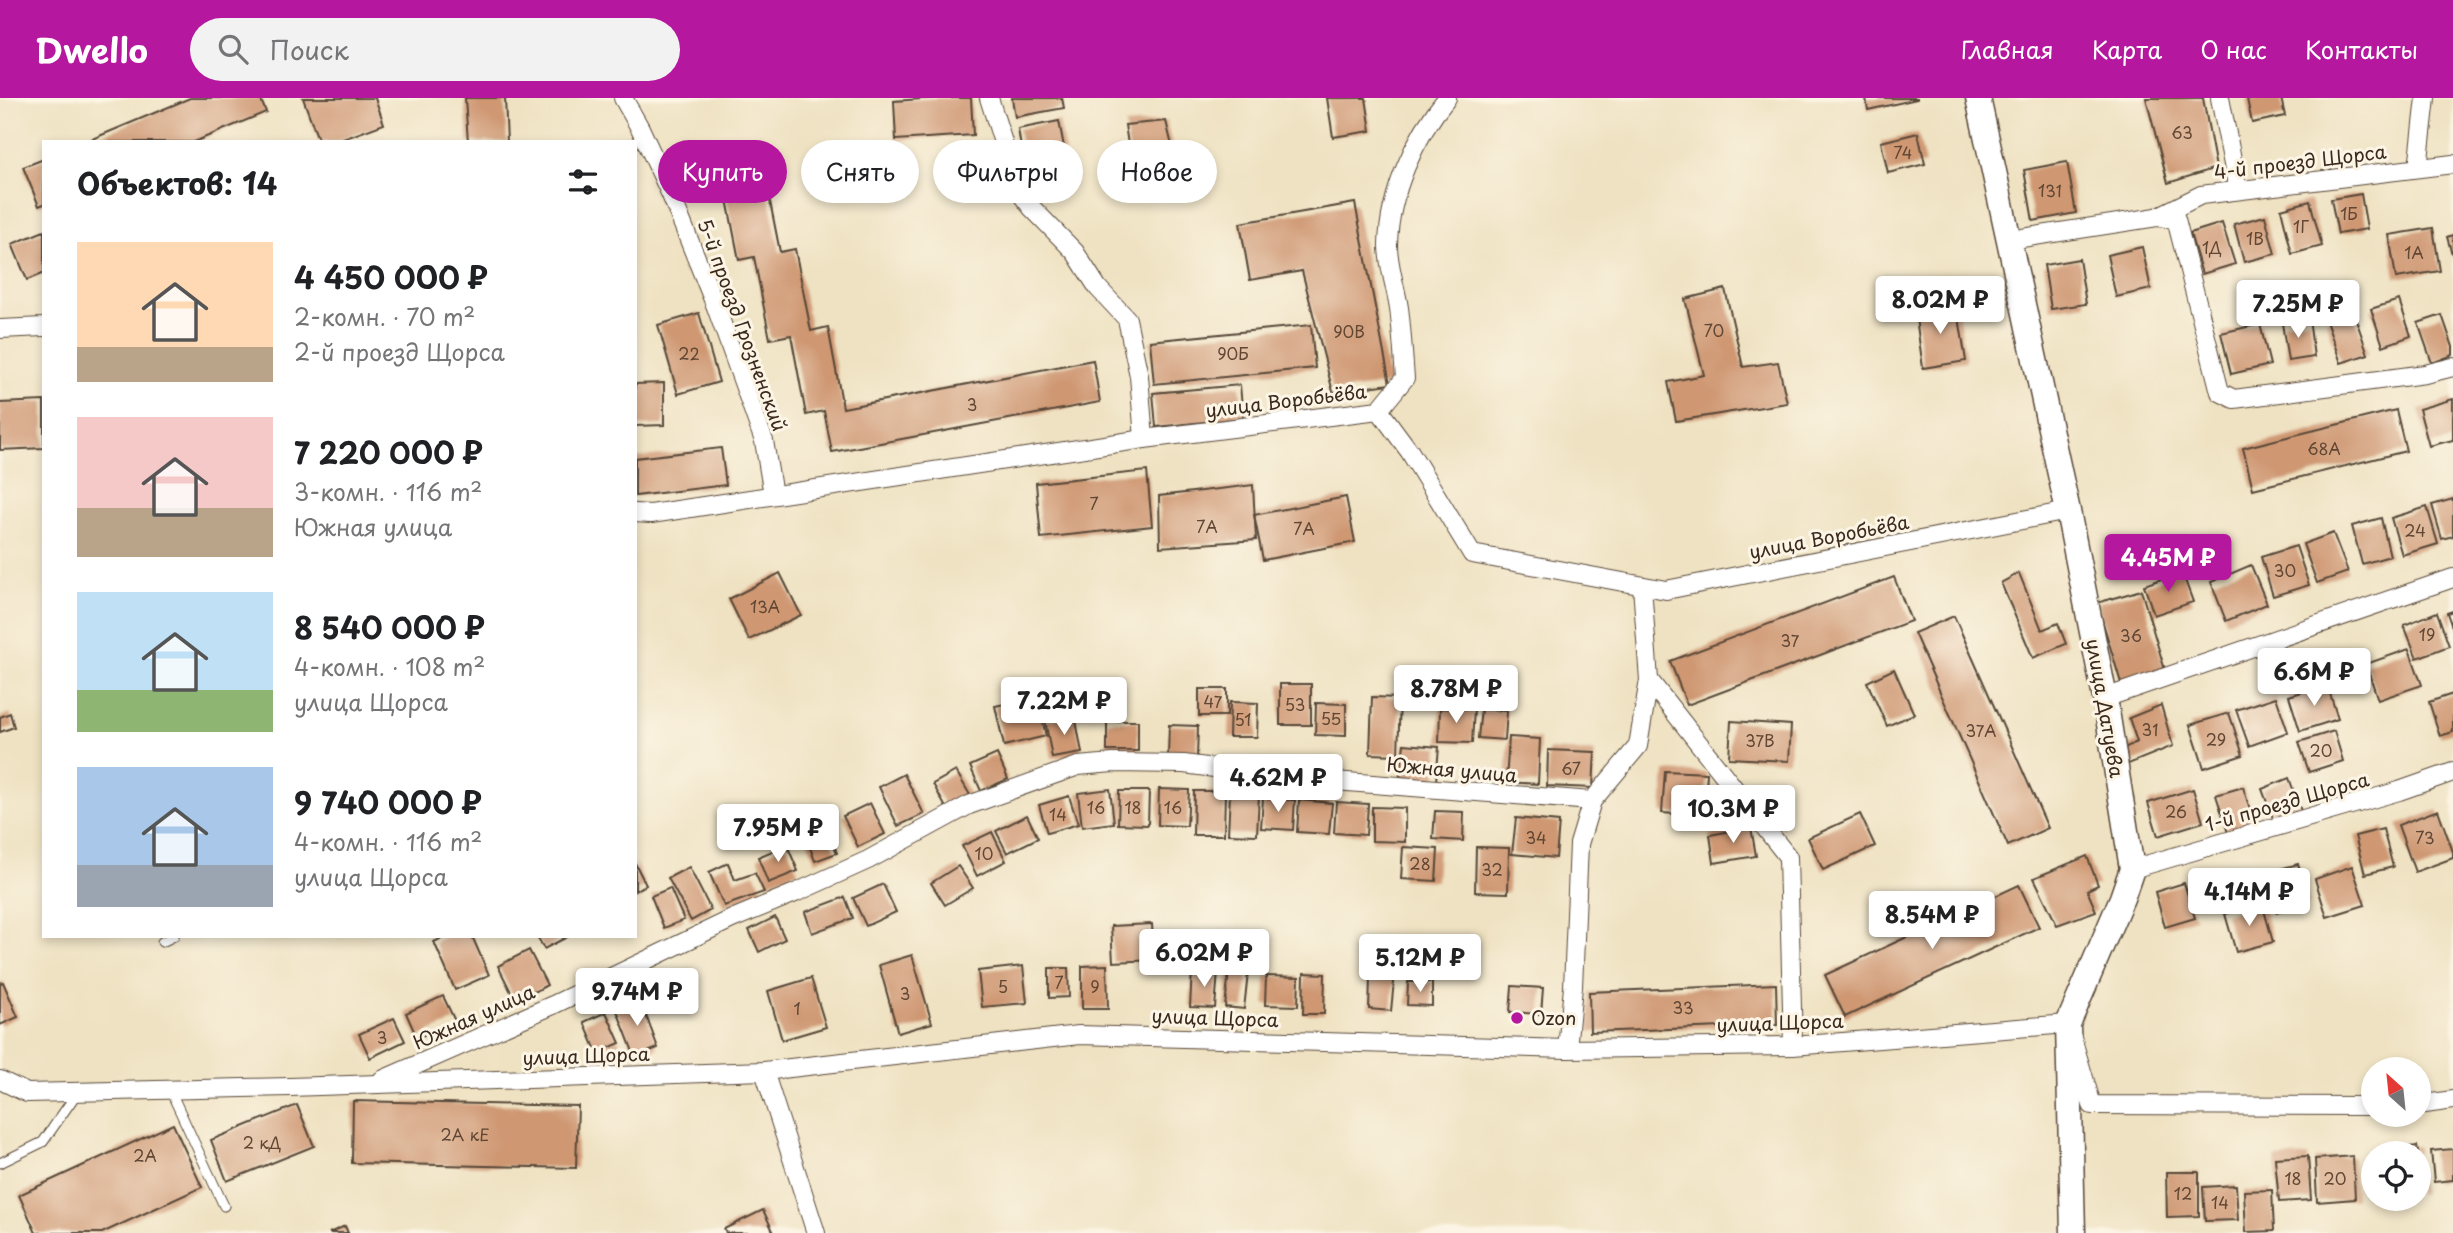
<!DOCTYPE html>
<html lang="ru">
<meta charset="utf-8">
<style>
:root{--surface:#fff;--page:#f2f2f2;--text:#202124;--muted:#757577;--accent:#b5179e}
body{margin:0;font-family:"Playpen Sans",sans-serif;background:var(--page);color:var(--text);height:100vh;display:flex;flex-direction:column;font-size:26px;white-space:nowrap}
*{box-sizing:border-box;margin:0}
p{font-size:23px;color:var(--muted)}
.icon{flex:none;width:38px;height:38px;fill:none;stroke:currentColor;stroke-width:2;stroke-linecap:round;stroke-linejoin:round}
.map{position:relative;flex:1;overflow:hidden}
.side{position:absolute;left:42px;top:42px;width:595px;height:798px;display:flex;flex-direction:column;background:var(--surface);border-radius:0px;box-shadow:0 4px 10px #0003}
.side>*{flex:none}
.guide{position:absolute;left:658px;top:42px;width:665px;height:63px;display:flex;gap:14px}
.needle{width:46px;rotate:333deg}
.controls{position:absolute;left:2361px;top:959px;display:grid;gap:14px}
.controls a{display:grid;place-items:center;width:70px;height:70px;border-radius:50%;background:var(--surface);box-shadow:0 4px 10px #0003;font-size:35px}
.price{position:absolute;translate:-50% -60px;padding:0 16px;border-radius:7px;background:#fff;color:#222;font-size:23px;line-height:46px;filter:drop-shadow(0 2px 4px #0008)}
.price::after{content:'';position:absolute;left:50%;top:42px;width:21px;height:16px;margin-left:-10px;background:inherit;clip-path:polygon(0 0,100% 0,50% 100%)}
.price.selected{background:var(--accent);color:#fff}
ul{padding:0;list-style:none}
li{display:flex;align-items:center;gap:21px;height:175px;padding:0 35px}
li span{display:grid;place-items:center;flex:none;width:196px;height:140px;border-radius:0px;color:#555}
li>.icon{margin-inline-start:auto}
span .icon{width:84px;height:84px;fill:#fffc;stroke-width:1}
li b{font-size:30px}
h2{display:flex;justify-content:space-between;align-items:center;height:84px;padding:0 35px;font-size:30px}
.chip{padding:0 24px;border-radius:32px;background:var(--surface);box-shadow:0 4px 10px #0003;font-size:24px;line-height:63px}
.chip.selected{background:var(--accent);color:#fff}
header{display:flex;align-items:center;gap:42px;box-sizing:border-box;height:98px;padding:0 35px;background:var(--accent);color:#fff}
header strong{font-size:33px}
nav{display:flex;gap:38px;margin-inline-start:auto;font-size:24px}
.search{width:490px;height:63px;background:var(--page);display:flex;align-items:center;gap:18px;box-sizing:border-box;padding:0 24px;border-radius:38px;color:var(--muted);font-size:26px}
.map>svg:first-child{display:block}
</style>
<header>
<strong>Dwello</strong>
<div class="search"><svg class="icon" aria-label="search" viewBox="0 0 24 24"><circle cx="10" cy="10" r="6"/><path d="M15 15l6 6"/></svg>Поиск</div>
<nav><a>Главная</a><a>Карта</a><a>О нас</a><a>Контакты</a></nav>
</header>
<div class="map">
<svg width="2453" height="1135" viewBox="0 0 2453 1135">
<rect width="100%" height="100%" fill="#fcf5e5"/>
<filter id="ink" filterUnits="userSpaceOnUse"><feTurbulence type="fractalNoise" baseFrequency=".0143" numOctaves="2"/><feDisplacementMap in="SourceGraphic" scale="14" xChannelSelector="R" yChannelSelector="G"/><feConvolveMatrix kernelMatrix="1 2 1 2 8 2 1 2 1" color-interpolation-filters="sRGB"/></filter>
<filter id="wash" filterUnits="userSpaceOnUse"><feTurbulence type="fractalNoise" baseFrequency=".00686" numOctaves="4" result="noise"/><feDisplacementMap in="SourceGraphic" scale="28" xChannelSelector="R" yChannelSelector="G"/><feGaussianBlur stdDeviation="1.57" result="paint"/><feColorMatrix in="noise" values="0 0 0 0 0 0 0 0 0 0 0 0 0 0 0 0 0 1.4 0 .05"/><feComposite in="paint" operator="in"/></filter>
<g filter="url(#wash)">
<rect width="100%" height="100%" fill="#efe2c2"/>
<g id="blocks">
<g fill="#cf9873">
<polygon points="190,0 260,0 266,14 194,44 85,44"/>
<polygon points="303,0 375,0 384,26 335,44 319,44"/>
<polygon points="465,0 505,0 507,44 468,44"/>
<polygon points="936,0 971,0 973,37 896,42 894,3"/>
<polygon points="1012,0 1062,0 1064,10 1015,19"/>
<polygon points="1327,0 1366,0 1371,33 1333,39"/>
<polygon points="1866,0 1917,0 1917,1 1868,12"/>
<polygon points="2146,0 2203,0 2216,70 2168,85"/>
<polygon points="2281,0 2285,18 2252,25 2247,1"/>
<polygon points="1059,23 1065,54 1023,62 1018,31"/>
<polygon points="1166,23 1174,56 1153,59 1160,95 1136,98 1125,27"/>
<polygon points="1918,35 1925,66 1888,75 1881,44"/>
<polygon points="44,61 44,106 39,108 23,69"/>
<polygon points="762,63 780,154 795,151 811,233 828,229 843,310 1093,262 1100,304 832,354 824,313 806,317 791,237 770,241 754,159 739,162 721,71"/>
<polygon points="2067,64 2076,115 2033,123 2024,72"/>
<polygon points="2361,96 2367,131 2338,136 2331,101"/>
<polygon points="2310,103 2322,148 2292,156 2281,111"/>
<polygon points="1355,105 1390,286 1333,294 1302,173 1250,182 1240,125"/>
<polygon points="2265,118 2275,156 2244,164 2234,126"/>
<polygon points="2222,125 2235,166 2202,176 2190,135"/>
<polygon points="2433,130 2440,173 2396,180 2389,137"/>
<polygon points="44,133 44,175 27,182 12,146"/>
<polygon points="2453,137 2453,156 2452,156 2447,139"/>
<polygon points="2142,149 2151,191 2116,199 2107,157"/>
<polygon points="2079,161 2086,206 2051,211 2044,167"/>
<polygon points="1725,191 1743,269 1778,264 1787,305 1676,323 1668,284 1704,277 1685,201"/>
<polygon points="2399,202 2411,238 2383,248 2371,211"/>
<polygon points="1957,207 1966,263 1923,270 1915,213"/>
<polygon points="2353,213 2368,256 2341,265 2326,223"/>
<polygon points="699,215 719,284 678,296 658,227"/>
<polygon points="2442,217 2453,249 2453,257 2432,265 2418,225"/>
<polygon points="2309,221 2314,259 2288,263 2282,225"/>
<polygon points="2260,226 2270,267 2231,276 2221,235"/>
<polygon points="1311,227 1315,270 1154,286 1150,243"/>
<polygon points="664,285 664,327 635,328 635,286"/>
<polygon points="1240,287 1243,320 1156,329 1153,295"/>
<polygon points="2453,301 2453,342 2429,348 2419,311"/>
<polygon points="44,303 44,350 0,352 0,305"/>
<polygon points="2396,312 2406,353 2253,391 2243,350"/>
<polygon points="721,350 726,387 635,398 635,360"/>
<polygon points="1147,373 1152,428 1041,440 1036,385"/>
<polygon points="1253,387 1256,442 1160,449 1159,398"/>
<polygon points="1346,399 1355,444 1263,462 1254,417"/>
<polygon points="2453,401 2453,438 2442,441 2432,407"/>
<polygon points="2427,409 2438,446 2402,457 2391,420"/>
<polygon points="2381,420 2390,458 2362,466 2352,428"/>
<polygon points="2333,435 2348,474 2317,485 2303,446"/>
<polygon points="2296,448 2309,487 2273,498 2261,459"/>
<polygon points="2251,467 2267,506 2226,523 2211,484"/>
<polygon points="2182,474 2193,504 2154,517 2144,487"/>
<polygon points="780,475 801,517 749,542 729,501"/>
<polygon points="2019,475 2042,532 2058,525 2066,546 2033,560 2001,485"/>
<polygon points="1894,479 1911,523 1687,607 1670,563"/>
<polygon points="2141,492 2165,572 2121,585 2097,505"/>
<polygon points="2453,513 2453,532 2447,515"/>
<polygon points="2437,514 2449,548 2417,560 2404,527"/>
<polygon points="1954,518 2048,730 2008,748 1914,535"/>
<polygon points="2409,551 2422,587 2378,602 2366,566"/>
<polygon points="1894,571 1914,616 1887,628 1867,584"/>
<rect x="1280" y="586" width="31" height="41"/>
<polygon points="2327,586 2338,621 2300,633 2289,598"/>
<rect x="1199" y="591" width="28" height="27"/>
<polygon points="2453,596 2453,634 2440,638 2429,604"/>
<polygon points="1037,599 1046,638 1004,648 995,608"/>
<polygon points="1372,599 1400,600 1398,657 1370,656"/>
<polygon points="2276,599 2288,634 2249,648 2236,612"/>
<polygon points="1230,604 1258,605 1257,639 1229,639"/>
<polygon points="1316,605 1346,606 1346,638 1315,637"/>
<polygon points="2161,607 2173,648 2126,667 2122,651 2137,644 2129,620"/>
<polygon points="1440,610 1474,611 1472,645 1439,644"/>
<polygon points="1481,611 1507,613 1505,642 1478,640"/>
<polygon points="10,615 14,629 0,634 0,619"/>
<polygon points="2229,615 2243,657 2204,670 2190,627"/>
<polygon points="1075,617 1082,655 1052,660 1045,622"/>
<rect x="1107" y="623" width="31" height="30"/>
<polygon points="1731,623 1791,627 1789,663 1729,660"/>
<polygon points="1169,627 1198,628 1197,660 1168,659"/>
<polygon points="2334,633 2343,663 2309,674 2299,644"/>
<polygon points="1509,639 1540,641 1538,686 1506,684"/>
<polygon points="1404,646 1439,649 1436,683 1400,679"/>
<polygon points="1548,652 1595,654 1593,690 1547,688"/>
<polygon points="997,656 1008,681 981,693 970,668"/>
<polygon points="956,673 970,697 946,710 933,686"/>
<polygon points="1665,673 1707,675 1704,718 1662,715"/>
<polygon points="904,676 924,716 898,728 879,689"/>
<polygon points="2289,680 2301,713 2274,723 2262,691"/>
<polygon points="2243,689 2255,727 2228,735 2216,697"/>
<polygon points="1110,691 1114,725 1082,729 1078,695"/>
<polygon points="1159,691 1189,692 1187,728 1158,727"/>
<polygon points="2193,691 2203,724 2158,738 2148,705"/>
<polygon points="1119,693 1149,693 1148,727 1118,726"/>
<polygon points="1194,693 1225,693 1224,737 1193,737"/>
<polygon points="1230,696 1259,697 1257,737 1228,736"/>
<polygon points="1069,698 1078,726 1047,735 1039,707"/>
<polygon points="1263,700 1295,702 1293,732 1261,730"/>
<polygon points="1299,702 1332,705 1329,736 1297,734"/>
<polygon points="1336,704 1368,706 1366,737 1334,735"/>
<polygon points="870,705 885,736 858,749 843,718"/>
<polygon points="1372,709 1405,710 1405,744 1372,743"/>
<polygon points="2438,712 2453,754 2453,760 2415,774 2398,727"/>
<polygon points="1435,713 1464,714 1463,743 1433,741"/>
<polygon points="1860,716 1875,748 1823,772 1808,740"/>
<polygon points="1027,717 1038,740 1007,755 996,733"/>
<polygon points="1516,720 1559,724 1556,760 1512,756"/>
<polygon points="826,728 837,755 815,763 805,736"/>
<polygon points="1751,729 1756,758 1714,765 1710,737"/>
<polygon points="2383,731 2393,769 2365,776 2355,738"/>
<polygon points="992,734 1006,763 977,778 962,748"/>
<polygon points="787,747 798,773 768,785 758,759"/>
<polygon points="1403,749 1438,751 1436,783 1401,781"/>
<polygon points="1476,749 1509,750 1508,795 1475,794"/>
<polygon points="2087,758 2098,787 2087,792 2096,813 2057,827 2034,780"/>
<polygon points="635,765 646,787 635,793"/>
<polygon points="728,765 735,782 755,775 764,794 724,808 709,774"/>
<polygon points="2298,766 2309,805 2276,814 2265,775"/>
<polygon points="958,768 973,790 945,807 931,785"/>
<polygon points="2352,768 2365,807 2327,819 2315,781"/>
<polygon points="689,769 711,812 691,823 668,780"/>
<polygon points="2184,785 2195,820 2165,829 2155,794"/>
<polygon points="883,786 896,814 866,828 853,800"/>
<polygon points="2019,787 2039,829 1845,919 1825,877"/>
<polygon points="670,790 684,822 664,830 651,798"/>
<polygon points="845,799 853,820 812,835 805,814"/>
<polygon points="2262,805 2273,844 2236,854 2225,816"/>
<polygon points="775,819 785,841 759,854 749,832"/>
<polygon points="1152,826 1154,862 1113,864 1111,828"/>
<polygon points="446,838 472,838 489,877 455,892 434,844"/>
<polygon points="537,838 569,838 544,851"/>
<polygon points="1371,849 1408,850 1408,875 1395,873 1391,913 1369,911"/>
<polygon points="529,852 547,887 516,904 498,868"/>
<polygon points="912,857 932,925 898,935 879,867"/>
<polygon points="1230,864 1249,866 1244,911 1225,909"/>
<polygon points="1107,867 1108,911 1082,911 1082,868"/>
<polygon points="1023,868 1027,905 982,909 978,873"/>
<polygon points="1049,870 1068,870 1069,899 1049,900"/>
<polygon points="1192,872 1218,874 1215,910 1190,909"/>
<polygon points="1304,875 1325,876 1324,916 1303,916"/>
<polygon points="1266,878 1299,879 1298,908 1265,907"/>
<polygon points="811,880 826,929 782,942 768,893"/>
<polygon points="3,884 18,919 0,927 0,885"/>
<polygon points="1408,884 1432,884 1432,908 1407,907"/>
<polygon points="1776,886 1777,927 1590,934 1589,894"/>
<polygon points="1512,888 1543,890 1541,916 1510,914"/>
<polygon points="443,898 455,923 417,940 406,915"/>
<polygon points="640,901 658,950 635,959 616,910"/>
<polygon points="606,914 620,945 597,955 584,924"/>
<polygon points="394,920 405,943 370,960 359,936"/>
<polygon points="353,1003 578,1008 576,1070 352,1065"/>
<polygon points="297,1007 314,1048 227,1083 211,1042"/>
<polygon points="173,1026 202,1089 102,1135 36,1135 19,1097"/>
<polygon points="2417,1048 2418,1055 2392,1055 2391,1051"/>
<polygon points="2453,1051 2453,1082 2434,1084 2431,1053"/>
<polygon points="2308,1058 2311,1102 2279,1104 2275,1060"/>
<polygon points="2353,1058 2355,1101 2317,1104 2315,1061"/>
<polygon points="2166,1074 2199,1074 2199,1118 2167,1119"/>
<polygon points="2418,1076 2423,1095 2418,1096"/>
<polygon points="2236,1087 2238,1122 2205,1123 2203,1089"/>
<polygon points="2272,1092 2274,1133 2246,1134 2244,1093"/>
<polygon points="763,1112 774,1135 726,1135 724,1131"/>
<polygon points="345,1128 348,1135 329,1135"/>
</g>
</g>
</g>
<g filter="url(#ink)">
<use href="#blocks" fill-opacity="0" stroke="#564637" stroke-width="2"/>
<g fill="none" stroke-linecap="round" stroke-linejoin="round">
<defs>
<g id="lane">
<polyline points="162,844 174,838"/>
<polyline points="170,992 224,1108"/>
<polyline points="0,1065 43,1044 77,995"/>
</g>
<g id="street">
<polyline points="623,0 640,30 671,97 716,209 764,343 773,397"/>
<polyline points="989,0 1018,92 1032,110 1075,154 1098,190 1127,221 1139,278 1144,341"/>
<polyline points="2220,0 2238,92"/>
<polyline points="2418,70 2426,0"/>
<polyline points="2157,119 2201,97 2453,66"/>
<polyline points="2009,142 2157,119 2176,121 2220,294 2234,301 2425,276 2453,269"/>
<polyline points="0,231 44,229"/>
<path d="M 1379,312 L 1405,280 C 1403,257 1402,233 1399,210 C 1396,190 1388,167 1388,147 C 1389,96 1415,38 1447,0"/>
<polyline points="635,415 651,416 1144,341 1379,312 1410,354 1472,456 1666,492 2068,413"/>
<polyline points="1649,582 1788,759 1793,948"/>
<polyline points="2105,600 2453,480"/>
<polyline points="2132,771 2399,693 2453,674"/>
<polyline points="1567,951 1573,889 1579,746 1592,703 1638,648 1649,582 1642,488"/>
<polyline points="764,973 816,1135"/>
<polyline points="0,982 27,995 290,989 764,973 1079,937 1567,951 1793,948 2068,926 2092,1007 2373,1008"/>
<polyline points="382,982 553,907 732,821 795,795 868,762 969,707 1078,668 1113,665 1184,666 1283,679 1592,703"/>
<polyline points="2418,1007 2453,1002"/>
</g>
<polyline id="secondary" points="1978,0 2068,413 2105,600 2132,771 2122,800 2068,926 2073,1135"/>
</defs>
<use href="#lane" stroke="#564637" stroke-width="11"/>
<use href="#street" stroke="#564637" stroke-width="20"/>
<use href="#secondary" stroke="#564637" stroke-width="27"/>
<use href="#lane" stroke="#fff" stroke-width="9"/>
<use href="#street" stroke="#fff" stroke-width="18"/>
<use href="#secondary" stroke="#fff" stroke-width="24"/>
</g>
</g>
<circle fill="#b5179e" stroke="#fcf5e5" stroke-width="2.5" cx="1517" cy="920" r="7"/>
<g text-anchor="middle" stroke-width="6" stroke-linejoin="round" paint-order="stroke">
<g font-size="16" fill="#604633">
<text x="2182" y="41">63</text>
<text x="1903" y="61">74</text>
<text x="2050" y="99">131</text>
<text x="2349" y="122">1Б</text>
<text x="2301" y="135">1Г</text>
<text x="2255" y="147">1В</text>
<text x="2212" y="156">1Д</text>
<text x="2414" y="161">1А</text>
<text x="1714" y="239">70</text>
<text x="1349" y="240">90В</text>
<text x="689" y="262">22</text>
<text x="1233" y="262">90Б</text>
<text x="972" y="313">3</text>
<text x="2324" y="357">68А</text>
<text x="1094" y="412">7</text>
<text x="1207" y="435">7А</text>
<text x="1304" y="437">7А</text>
<text x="2415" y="439">24</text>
<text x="2285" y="479">30</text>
<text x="765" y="515">13А</text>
<text x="2427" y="543">19</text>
<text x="2131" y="544">36</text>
<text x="1790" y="549">37</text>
<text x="1213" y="610">47</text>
<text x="1295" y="613">53</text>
<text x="1331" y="627">55</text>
<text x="1243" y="628">51</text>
<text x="2150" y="638">31</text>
<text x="1981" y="639">37А</text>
<text x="2216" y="648">29</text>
<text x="1760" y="649">37В</text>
<text x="2321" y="659">20</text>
<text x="1571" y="677">67</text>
<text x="1096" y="716">16</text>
<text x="1133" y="716">18</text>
<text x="1173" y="716">16</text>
<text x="2176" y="720">26</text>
<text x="1058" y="723">14</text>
<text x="1536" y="746">34</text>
<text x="2425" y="746">73</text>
<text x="984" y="762">10</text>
<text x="1420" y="772">28</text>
<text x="1492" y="778">32</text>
<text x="1059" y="891">7</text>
<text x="1003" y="895">5</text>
<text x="1095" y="895">9</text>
<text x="905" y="902">3</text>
<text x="1683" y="916">33</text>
<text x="797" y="917">1</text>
<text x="382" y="946">3</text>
<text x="465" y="1043">2А кЕ</text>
<text x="262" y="1051">2 кД</text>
<text x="145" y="1064">2А</text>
<text x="2293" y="1087">18</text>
<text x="2335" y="1087">20</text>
<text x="2183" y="1102">12</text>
<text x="2220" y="1111">14</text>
</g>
<g font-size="19" fill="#3b2a1e" stroke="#fcf5e5">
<text transform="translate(2300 64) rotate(-7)" y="7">4-й проезд Щорса</text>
<text transform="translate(742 227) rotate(70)" y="7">5-й проезд Грозненский</text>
<text transform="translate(1286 303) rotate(-7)" y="7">улица Воробьёва</text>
<text transform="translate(1829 439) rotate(-11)" y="7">улица Воробьёва</text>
<text transform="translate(2105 610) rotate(80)" y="7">улица Датуева</text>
<text transform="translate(1452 672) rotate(5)" y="7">Южная улица</text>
<text transform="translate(2287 704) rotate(-16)" y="7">1-й проезд Щорса</text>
<text transform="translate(474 919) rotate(-24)" y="7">Южная улица</text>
<text transform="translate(1215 920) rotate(2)" y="7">улица Щорса</text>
<text transform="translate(1780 925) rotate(-2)" y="7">улица Щорса</text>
<text transform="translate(586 958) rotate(-2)" y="7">улица Щорса</text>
</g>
<g font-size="19" fill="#3b2a1e" stroke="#fcf5e5" text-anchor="start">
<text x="1531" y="927">Ozon</text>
</g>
</g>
</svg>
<div class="controls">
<a><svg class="needle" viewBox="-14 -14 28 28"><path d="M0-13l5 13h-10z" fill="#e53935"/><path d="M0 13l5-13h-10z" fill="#757577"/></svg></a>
<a><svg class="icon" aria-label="locate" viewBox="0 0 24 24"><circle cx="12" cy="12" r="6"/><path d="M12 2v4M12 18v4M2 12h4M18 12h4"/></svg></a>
</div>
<b class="price" style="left:1940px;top:238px">8.02M ₽</b>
<b class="price" style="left:2298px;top:242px">7.25M ₽</b>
<b class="price selected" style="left:2168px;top:496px">4.45M ₽</b>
<b class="price" style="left:2314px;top:610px">6.6M ₽</b>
<b class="price" style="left:1456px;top:627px">8.78M ₽</b>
<b class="price" style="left:1064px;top:639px">7.22M ₽</b>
<b class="price" style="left:1278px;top:716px">4.62M ₽</b>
<b class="price" style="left:1733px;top:747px">10.3M ₽</b>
<b class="price" style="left:778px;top:766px">7.95M ₽</b>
<b class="price" style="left:2249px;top:830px">4.14M ₽</b>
<b class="price" style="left:1932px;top:853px">8.54M ₽</b>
<b class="price" style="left:1204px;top:891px">6.02M ₽</b>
<b class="price" style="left:1420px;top:896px">5.12M ₽</b>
<b class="price" style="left:637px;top:930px">9.74M ₽</b>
<div class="guide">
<a class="chip selected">Купить</a>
<a class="chip">Снять</a>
<a class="chip">Фильтры</a>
<a class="chip">Новое</a>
</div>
<section class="side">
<h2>Объектов: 14<svg class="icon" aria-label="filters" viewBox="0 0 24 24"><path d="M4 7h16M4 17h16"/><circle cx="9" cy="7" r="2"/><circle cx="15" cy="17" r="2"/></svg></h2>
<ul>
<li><span style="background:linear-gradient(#ffd9b3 75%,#b9a48a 0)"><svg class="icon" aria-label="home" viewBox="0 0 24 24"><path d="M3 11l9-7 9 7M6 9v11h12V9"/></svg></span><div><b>4 450 000 ₽</b><p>2-комн. · 70 m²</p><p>2-й проезд Щорса</p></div></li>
<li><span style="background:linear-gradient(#f6c9c9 65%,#b9a48a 0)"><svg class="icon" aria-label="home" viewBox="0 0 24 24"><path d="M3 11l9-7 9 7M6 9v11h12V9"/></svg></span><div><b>7 220 000 ₽</b><p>3-комн. · 116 m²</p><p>Южная улица</p></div></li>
<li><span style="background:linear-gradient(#bfe0f5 70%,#8fb573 0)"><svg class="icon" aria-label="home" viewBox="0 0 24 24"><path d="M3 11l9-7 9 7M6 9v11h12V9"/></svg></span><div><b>8 540 000 ₽</b><p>4-комн. · 108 m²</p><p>улица Щорса</p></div></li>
<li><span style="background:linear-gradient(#a9c7e8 70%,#9aa5b1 0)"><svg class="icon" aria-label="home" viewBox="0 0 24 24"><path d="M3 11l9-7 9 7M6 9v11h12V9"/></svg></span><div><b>9 740 000 ₽</b><p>4-комн. · 116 m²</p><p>улица Щорса</p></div></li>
</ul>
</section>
</div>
